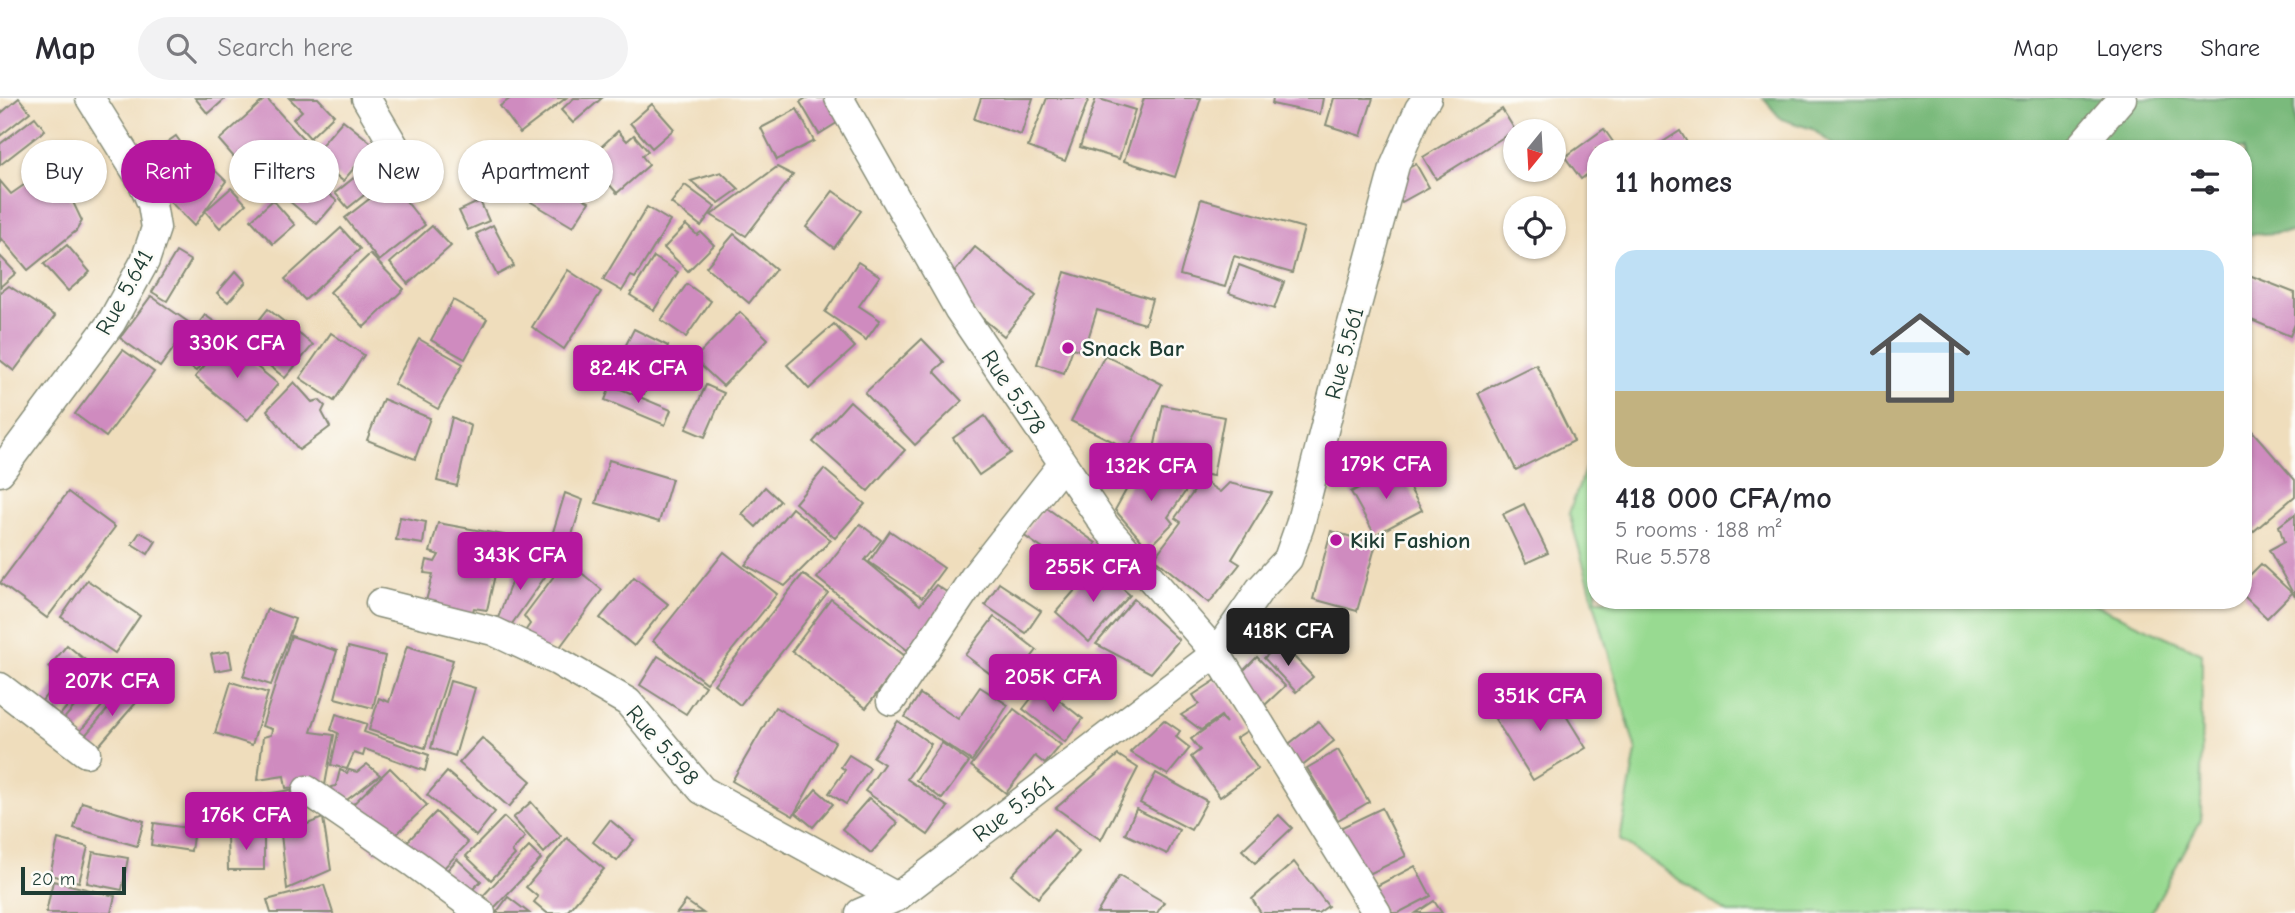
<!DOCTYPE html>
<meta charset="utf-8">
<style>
:root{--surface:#fff;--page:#f2f2f3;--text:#2b2b33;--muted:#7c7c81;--line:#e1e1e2;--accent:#b5179e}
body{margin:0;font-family:"Comic Neue",sans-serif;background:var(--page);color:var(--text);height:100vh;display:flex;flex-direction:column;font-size:26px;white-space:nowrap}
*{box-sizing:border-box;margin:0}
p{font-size:23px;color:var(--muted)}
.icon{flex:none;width:38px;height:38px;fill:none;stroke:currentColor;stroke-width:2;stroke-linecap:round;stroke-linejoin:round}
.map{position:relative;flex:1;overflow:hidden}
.panel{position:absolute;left:1587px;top:42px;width:665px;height:469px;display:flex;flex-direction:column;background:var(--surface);border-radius:28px;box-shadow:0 2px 5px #0004}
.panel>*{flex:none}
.top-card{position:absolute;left:21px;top:42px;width:665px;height:63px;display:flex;gap:14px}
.needle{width:46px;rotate:198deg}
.fabs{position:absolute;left:1503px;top:21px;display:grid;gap:14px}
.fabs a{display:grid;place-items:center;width:63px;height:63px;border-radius:50%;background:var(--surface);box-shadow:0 2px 5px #0004;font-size:35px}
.scale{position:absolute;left:21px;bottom:18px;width:105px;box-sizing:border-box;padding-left:7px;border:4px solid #1f3d34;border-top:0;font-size:19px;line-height:24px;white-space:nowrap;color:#1f3d34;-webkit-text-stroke:5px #fdfcf7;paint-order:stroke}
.price{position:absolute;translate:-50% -60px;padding:0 16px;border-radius:7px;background:var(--accent);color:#fff;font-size:23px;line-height:46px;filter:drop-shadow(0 2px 4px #0008)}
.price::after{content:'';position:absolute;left:50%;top:42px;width:21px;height:16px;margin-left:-10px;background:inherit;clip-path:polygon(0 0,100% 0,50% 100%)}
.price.active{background:#222;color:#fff}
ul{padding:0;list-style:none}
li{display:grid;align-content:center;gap:14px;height:371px;padding:0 28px}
li span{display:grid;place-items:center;height:217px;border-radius:21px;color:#555}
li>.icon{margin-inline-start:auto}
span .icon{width:126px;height:126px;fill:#fffc;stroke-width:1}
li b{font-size:30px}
h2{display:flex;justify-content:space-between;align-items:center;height:84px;padding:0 28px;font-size:30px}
.tag{padding:0 24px;border-radius:32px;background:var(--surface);box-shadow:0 2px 5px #0004;font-size:24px;line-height:63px}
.tag.active{background:var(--accent);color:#fff}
header{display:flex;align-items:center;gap:42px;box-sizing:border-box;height:98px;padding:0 35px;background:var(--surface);border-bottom:2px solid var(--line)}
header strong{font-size:33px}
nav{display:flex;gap:38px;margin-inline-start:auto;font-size:24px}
.search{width:490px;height:63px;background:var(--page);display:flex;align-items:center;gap:18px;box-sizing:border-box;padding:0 24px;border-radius:38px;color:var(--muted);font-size:26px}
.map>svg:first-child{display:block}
</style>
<header>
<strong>Map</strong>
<div class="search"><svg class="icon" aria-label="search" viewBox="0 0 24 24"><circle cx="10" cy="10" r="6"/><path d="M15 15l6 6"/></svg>Search here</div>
<nav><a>Map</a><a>Layers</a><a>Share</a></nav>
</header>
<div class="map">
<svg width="2295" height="815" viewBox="0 0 2295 815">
<rect width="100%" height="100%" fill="#fdfcf7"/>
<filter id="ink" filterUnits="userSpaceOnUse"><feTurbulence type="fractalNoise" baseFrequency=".0143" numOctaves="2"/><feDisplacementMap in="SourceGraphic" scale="14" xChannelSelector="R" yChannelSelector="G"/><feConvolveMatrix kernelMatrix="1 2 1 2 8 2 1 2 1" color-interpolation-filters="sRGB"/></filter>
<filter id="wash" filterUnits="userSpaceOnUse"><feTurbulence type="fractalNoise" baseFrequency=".00686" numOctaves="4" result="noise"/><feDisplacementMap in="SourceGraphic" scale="28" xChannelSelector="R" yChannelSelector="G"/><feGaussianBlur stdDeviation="1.57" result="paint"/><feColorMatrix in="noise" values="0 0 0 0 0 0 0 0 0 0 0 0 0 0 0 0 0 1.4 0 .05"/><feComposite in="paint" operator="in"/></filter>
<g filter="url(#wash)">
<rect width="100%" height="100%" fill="#efddbc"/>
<polygon fill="#98da91" stroke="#5c8c62" stroke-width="2" points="1596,342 1596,502 2084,502 2202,555 2201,722 2151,815 1728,815 1620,742 1636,653 1569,415"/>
<polygon fill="#7aba7b" stroke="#4c7c58" stroke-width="2" points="1763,0 2295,0 2295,134 2244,137 2244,51 1839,51 1812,31 1781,21"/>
<g id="blocks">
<g fill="#cf8bbf">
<polygon points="19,0 30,14 0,38 0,16"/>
<polygon points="195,0 226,0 208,16"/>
<polygon points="266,0 309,47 261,90 219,42"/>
<polygon points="289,0 318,0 334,17 310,40 293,21 302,13"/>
<polygon points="511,0 566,0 520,35 500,8"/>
<polygon points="574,0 602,0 573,25 561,12"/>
<polygon points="806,0 826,0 840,23 819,36 800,4"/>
<polygon points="981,0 1033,0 1021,37 974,21"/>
<polygon points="1047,0 1089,0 1065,63 1028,49"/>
<polygon points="1096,0 1135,12 1119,61 1080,49"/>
<polygon points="1144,0 1201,0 1175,79 1124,63"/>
<polygon points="1273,0 1323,0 1320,16 1272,6"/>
<polygon points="1334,0 1373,0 1361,38 1326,27"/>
<polygon points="652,6 674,31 652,50 630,25"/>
<polygon points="797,11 814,43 777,62 761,30"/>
<polygon points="1502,11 1515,32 1436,81 1423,59"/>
<polygon points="35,19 45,32 0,67 0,46"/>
<polygon points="343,22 374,47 343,83 312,58"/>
<polygon points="1604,31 1618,51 1596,51 1596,70 1581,81 1565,59"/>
<polygon points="618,33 627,43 634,37 648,53 642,58 649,67 617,95 587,62"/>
<polygon points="1680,33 1691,51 1652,51"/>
<polygon points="176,38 186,52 139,84 130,70"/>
<polygon points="190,48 226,83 194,128 161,94"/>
<polygon points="376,62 389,77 348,110 335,95"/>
<polygon points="1416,66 1429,89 1402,104 1389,81"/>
<polygon points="777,69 793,77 746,138 711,117"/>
<polygon points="297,70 337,103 317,126 277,93"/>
<polygon points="721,74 739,91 719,105 691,83"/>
<polygon points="37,78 49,78 73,104 82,123 76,133 28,172 2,141 0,144 0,83 11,96"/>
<polygon points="547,78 589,104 573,129 531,104"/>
<polygon points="391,84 425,127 379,163 345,120"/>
<polygon points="685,87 715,109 701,128 671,105"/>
<polygon points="231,90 246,106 220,130 205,113"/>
<polygon points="833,93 861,113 834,150 806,129"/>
<polygon points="1201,101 1304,130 1292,175 1234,158 1225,189 1180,177"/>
<polygon points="273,102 295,127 273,146 251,122"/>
<polygon points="480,103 489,123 468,132 459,113"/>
<polygon points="647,109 670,123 635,180 631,178 622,193 603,182"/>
<polygon points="493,127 514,168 497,177 476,136"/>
<polygon points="686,127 697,137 701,134 714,147 688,173 664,150"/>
<polygon points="432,128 451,148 408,186 390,165"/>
<polygon points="341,130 360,151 305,202 285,181"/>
<polygon points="734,136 776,171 749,205 706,169"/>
<polygon points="67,147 90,174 68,193 44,166"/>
<polygon points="975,149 1036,198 1004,238 943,188"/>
<polygon points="176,154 191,163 167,203 152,194"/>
<polygon points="370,156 404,191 364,229 330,194"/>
<polygon points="0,158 16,175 0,189"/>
<polygon points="654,159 678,174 654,212 630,197"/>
<polygon points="858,164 880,178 859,208 880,222 866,242 825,214"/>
<polygon points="1239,167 1284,184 1274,211 1229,195"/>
<polygon points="568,172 601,194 564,251 532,229"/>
<polygon points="236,173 246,184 228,204 217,195"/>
<polygon points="1065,174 1152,201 1145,226 1097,212 1084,254 1073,250 1064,275 1037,266"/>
<polygon points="2244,175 2295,195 2295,226 2290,238 2244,219"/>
<polygon points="687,186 711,203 686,239 661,222"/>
<polygon points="9,188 55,218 14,273 0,262 0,193 1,194"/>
<polygon points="151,198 191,226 160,269 120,240"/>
<polygon points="453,202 487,221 465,261 431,242"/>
<polygon points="268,211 313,247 285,280 241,245"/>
<polygon points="740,214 768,241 723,288 694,261"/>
<polygon points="205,217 226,232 196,273 175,258"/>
<polygon points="834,226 855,249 809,291 787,267"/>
<polygon points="634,231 668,248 644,296 610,278"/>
<polygon points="331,235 364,257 334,303 300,280"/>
<polygon points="419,241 463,266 438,311 394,286"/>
<polygon points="922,241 944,264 934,273 962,303 915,347 865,295"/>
<polygon points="225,243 278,286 248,322 195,279"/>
<polygon points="123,252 154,274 106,339 75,316"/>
<polygon points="679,254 689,259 681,274 671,269"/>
<polygon points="1105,257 1162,286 1128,351 1071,323"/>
<polygon points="1536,266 1574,343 1516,372 1478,295"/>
<polygon points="294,284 312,304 319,302 325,308 322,314 330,329 299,352 267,312"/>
<polygon points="611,287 671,312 665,327 605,302"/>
<polygon points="706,287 724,295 705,339 686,331"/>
<polygon points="383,301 430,320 415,361 367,342"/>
<polygon points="850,303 905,352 868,393 813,344"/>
<polygon points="1163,307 1224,319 1213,378 1151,366"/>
<polygon points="985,318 1011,355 979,377 953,340"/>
<polygon points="452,319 471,328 457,388 437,383"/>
<polygon points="2246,326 2295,382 2295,398 2247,439 2244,435 2244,328"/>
<polygon points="609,362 672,381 659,424 596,405"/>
<polygon points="1139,369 1194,381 1168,419 1173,425 1148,450 1115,412"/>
<polygon points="1398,369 1422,412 1375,437 1351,394"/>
<polygon points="824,371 865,406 835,440 795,405"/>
<polygon points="1202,382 1220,394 1229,385 1272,395 1232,461 1240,466 1209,505 1154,460 1181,424 1175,420"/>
<polygon points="765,389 780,403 756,429 742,416"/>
<polygon points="68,394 115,429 47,520 0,485"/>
<polygon points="565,395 583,402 566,456 545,460"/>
<polygon points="1524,406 1548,455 1526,465 1503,416"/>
<polygon points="1044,408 1096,445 1076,474 1023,437"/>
<polygon points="792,410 831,442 785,488 745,467"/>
<polygon points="2295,416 2295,499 2269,452 2284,444 2279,428"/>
<polygon points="400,419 426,424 423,446 396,442"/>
<polygon points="438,425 504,437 487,512 474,510 470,522 426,503 433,476 424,475 427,462 435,464 439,457 430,454"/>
<polygon points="860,426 881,442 865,462 920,507 936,487 951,497 907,552 817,480"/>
<polygon points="890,433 944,470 922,500 869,464"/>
<polygon points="1331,433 1376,446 1357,513 1313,501"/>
<polygon points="140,434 156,443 148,456 132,446"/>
<polygon points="724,454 777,496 706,585 653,543"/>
<polygon points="522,455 554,466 495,550 491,539"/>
<polygon points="566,462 602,492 560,549 553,545 538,561 514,549 530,526 524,518"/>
<polygon points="2261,466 2292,495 2267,520 2244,498 2244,483"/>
<polygon points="1096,468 1130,497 1089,544 1056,514"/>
<polygon points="803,476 828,495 740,607 714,586"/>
<polygon points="634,479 668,506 634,548 600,520"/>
<polygon points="87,482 140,518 115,555 61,519"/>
<polygon points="999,485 1041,513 1026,535 985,507"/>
<polygon points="831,501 905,558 866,610 792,553"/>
<polygon points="1134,501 1179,542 1151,575 1096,546"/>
<polygon points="267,511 295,521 271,587 243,578"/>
<polygon points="994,519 1037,552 1008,589 965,557"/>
<polygon points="1309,523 1321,533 1312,545 1300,536"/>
<polygon points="291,538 337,553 311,634 334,637 325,687 286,690 284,678 258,682 263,639 271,637 272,631 262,628"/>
<polygon points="1281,545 1313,579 1296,594 1264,560"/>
<polygon points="67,547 90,566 72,589 49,569"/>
<polygon points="407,548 453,562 425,650 369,632 379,600 389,604"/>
<polygon points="348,549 385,558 373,610 335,600"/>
<polygon points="229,553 232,570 215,573 211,556"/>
<polygon points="658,558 705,588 686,616 640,587"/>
<polygon points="1257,559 1285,588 1265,607 1237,579"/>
<polygon points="110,567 126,581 65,650 50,637"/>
<polygon points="135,580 148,591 88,660 75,649"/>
<polygon points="1216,582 1250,631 1236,640 1258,671 1220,699 1191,659 1200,652 1191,641 1221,620 1226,625 1221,618 1201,632 1181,617 1199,606 1193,597"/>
<polygon points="450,583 475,590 455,658 431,650"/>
<polygon points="231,584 268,595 252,647 215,635"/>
<polygon points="56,585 74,600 44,637 26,623"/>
<polygon points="1547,587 1586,650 1533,682 1494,619"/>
<polygon points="1041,588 1083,621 1065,644 1023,611"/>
<polygon points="980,589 1008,607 972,663 905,619 920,596 958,621"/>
<polygon points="775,609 835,644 793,718 732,683"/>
<polygon points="1014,611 1061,647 1045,666 1035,658 1006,695 971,668"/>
<polygon points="336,616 367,626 364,634 429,657 425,673 365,651 363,658 354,655 347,671 331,667 338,635 331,632"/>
<polygon points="1164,622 1180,633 1176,639 1190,650 1168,677 1130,654"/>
<polygon points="898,623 931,646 907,681 948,709 928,737 865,693 884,666 873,659"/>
<polygon points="1318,623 1334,643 1301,669 1285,649"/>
<polygon points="482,640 531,683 509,709 459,665"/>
<polygon points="942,645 969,664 942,701 916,682"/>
<polygon points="1338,652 1369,704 1338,722 1307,670"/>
<polygon points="849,657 870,670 846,706 829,695 845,672 841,669"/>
<polygon points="1118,657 1138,670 1101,742 1056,710"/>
<polygon points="367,666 380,677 344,704 327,696 331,689 336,688 340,672 347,675 349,672 357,674"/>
<polygon points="390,670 427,707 376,756 340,719"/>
<polygon points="447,674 495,714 476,738 427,697"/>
<polygon points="1156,675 1207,703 1191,732 1140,705"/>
<polygon points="816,691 833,706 813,729 796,715"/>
<polygon points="291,692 298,726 259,733 253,698"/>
<polygon points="869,700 898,725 871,755 842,731"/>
<polygon points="82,704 144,723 137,748 74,730"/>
<polygon points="531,704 561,738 544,755 513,720"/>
<polygon points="1382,710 1406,758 1365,778 1340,730"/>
<polygon points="1136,711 1179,732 1167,756 1125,736"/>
<polygon points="436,714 468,745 436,778 404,747"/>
<polygon points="1279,717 1292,730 1255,765 1242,752"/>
<polygon points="504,719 525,739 512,753 515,757 491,782 466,758"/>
<polygon points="323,720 331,772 287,791 281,736"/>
<polygon points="610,722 634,742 617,763 593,744"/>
<polygon points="154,725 194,731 191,753 151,747"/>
<polygon points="1054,731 1079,754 1038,800 1012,777"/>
<polygon points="264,735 264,772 228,772 227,736"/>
<polygon points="567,740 604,771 566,815 547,815 534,804 538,799 526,789"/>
<polygon points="58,741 88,749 79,784 50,777"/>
<polygon points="529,749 541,761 494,810 482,799"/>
<polygon points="93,754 128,760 122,792 87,785"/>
<polygon points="457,761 481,783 469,795 433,788"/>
<polygon points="1294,764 1328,808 1318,815 1261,815 1252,801"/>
<polygon points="1415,768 1431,798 1398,815 1384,815 1371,791"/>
<polygon points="1119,778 1164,804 1157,815 1097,815"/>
<polygon points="53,783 115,798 111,815 46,815"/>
<polygon points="324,787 333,815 271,815 267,802"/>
<polygon points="508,799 529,815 496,815"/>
<polygon points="686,803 703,815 677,815"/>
<polygon points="1434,803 1442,815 1416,815"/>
</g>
</g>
</g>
<g filter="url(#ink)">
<use href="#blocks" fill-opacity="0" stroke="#878d78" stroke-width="2"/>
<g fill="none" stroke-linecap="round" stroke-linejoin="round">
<defs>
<g id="minor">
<polyline points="366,0 412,78"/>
<polyline points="839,0 959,212 1106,429 1216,555 1377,815"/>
<polyline points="2078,51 2122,0"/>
<polyline points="0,374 111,225 145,163 156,130 152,106 142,83 90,0"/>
<polyline points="380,505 493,533 557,563 628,604 702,692 897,799"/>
<polyline points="0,589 86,655"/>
<polyline points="891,603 975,478 1062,367"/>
<polyline points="307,692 415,766 481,815"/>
<polyline points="860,815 897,799 1216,555 1260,491 1288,461 1300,427 1336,285 1395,67 1419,11 1427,0"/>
</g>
</defs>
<use href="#minor" stroke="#878d78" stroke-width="31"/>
<use href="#minor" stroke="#fff" stroke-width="28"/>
</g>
</g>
<g fill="#b5179e" stroke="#fdfcf7" stroke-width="2.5">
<circle cx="1068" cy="250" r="7"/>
<circle cx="1336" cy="442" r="7"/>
</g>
<g text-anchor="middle" stroke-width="5" stroke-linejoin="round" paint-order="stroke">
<g font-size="23" fill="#1f3d34" stroke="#fdfcf7">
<text transform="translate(124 194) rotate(-61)" y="8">Rue 5.641</text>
<text transform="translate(1344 255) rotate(-75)" y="8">Rue 5.561</text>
<text transform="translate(1014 294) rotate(56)" y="8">Rue 5.578</text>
<text transform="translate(663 647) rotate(49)" y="8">Rue 5.598</text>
<text transform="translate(1013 710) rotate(-37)" y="8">Rue 5.561</text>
</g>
<g font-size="23" font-weight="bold" fill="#1f3d34" stroke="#fdfcf7" text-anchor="start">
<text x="1082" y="258">Snack Bar</text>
<text x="1350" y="450">Kiki Fashion</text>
</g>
</g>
</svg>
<div class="fabs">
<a><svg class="needle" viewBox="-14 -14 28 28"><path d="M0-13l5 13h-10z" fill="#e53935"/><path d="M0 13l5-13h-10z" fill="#7c7c81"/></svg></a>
<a><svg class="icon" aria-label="locate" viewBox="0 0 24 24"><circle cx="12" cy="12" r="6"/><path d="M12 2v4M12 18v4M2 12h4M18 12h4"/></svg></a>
</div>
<div class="scale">20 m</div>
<b class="price" style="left:237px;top:282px">330K CFA</b>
<b class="price" style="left:638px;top:307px">82.4K CFA</b>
<b class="price" style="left:1386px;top:403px">179K CFA</b>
<b class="price" style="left:1151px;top:405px">132K CFA</b>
<b class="price" style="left:520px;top:494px">343K CFA</b>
<b class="price" style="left:1093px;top:506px">255K CFA</b>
<b class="price active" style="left:1288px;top:570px">418K CFA</b>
<b class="price" style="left:1053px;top:616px">205K CFA</b>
<b class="price" style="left:112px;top:620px">207K CFA</b>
<b class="price" style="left:1540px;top:635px">351K CFA</b>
<b class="price" style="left:246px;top:754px">176K CFA</b>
<div class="top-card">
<a class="tag">Buy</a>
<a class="tag active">Rent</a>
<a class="tag">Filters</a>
<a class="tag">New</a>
<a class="tag">Apartment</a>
</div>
<section class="panel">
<h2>11 homes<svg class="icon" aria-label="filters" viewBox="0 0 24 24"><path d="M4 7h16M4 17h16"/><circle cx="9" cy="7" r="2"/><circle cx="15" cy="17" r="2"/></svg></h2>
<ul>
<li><span style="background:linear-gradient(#bfe0f5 65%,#c2b280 0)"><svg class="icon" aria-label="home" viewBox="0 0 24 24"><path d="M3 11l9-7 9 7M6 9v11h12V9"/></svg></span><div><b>418 000 CFA/mo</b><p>5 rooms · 188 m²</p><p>Rue 5.578</p></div></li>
</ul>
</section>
</div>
